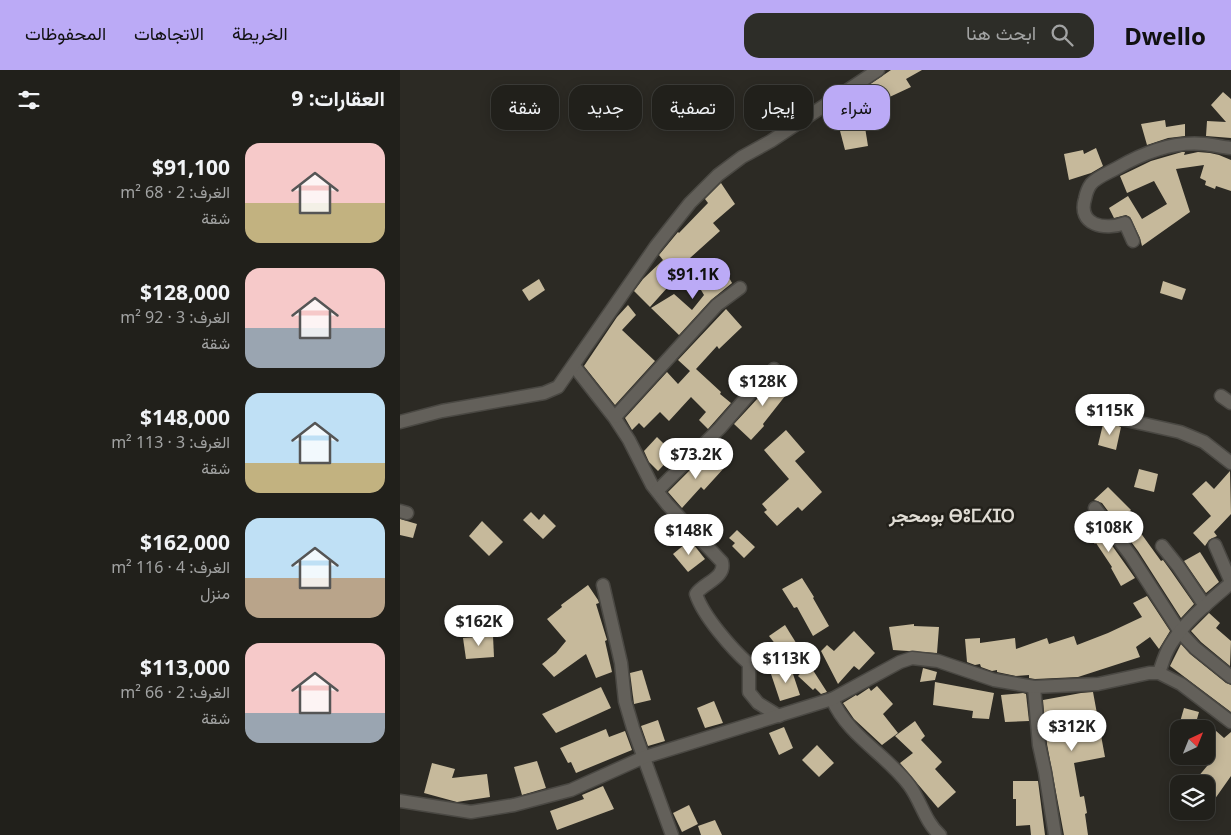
<!DOCTYPE html>
<html lang="ar">
<meta charset="utf-8">
<style>
:root{--surface:#21201b;--page:#2d2d28;--text:#f1f3f6;--muted:#a2a3a3;--line:#3e3e3a;--accent:#bbaaf6}
body{margin:0;font-family:"Noto Sans",Vazirmatn,"Noto Sans Tifinagh",sans-serif;background:var(--page);color:var(--text);direction:rtl;height:100vh;display:flex;flex-direction:column;font-size:19px;white-space:nowrap}
*{box-sizing:border-box;margin:0}
p{font-size:16px;color:var(--muted)}
.icon{flex:none;width:28px;height:28px;fill:none;stroke:currentColor;stroke-width:2;stroke-linecap:round;stroke-linejoin:round}
.map{position:relative;flex:1;overflow:hidden;direction:ltr}
.panel{display:flex;flex-direction:column;background:var(--surface);width:400px}
.panel>*{flex:none}
.top-card{position:absolute;left:15px;top:15px;width:475px;height:45px;direction:rtl;display:flex;gap:10px}
.needle{width:32px;rotate:43deg}
.fabs{position:absolute;left:770px;top:650px;display:grid;gap:10px}
.fabs a{display:grid;place-items:center;width:45px;height:45px;border-radius:10px;background:var(--surface);box-shadow:0 2px 12px #0003,0 0 0 1px var(--line);font-size:25px}
.price{position:absolute;translate:-50% -42px;padding:0 11px;border-radius:18px;background:#fff;color:#222;font-size:16px;line-height:32px;filter:drop-shadow(0 1px 2px #0008)}
.price::after{content:'';position:absolute;left:50%;top:30px;width:15px;height:11px;margin-left:-8px;background:inherit;clip-path:polygon(0 0,100% 0,50% 100%)}
.price.on{background:var(--accent);color:#111}
ul{padding:0;list-style:none}
li{display:flex;align-items:center;gap:15px;height:125px;padding:0 15px}
li span{display:grid;place-items:center;flex:none;width:140px;height:100px;border-radius:15px;color:#555}
li>.icon{margin-inline-start:auto}
span .icon{width:60px;height:60px;fill:#fffc;stroke-width:1}
li b{font-size:21px}
h2{display:flex;justify-content:space-between;align-items:center;height:60px;padding:0 15px;font-size:21px}
.tag{padding:0 18px;border-radius:15px;background:var(--surface);box-shadow:0 2px 12px #0003,0 0 0 1px var(--line);font-size:18px;line-height:45px}
.tag.on{background:var(--accent);color:#111}
header{display:flex;align-items:center;gap:30px;box-sizing:border-box;height:70px;padding:0 25px;background:var(--accent);color:#111}
header strong{font-size:24px}
nav{display:flex;gap:28px;margin-inline-start:auto;font-size:18px}
.search{width:350px;height:45px;background:var(--page);display:flex;align-items:center;gap:12px;box-sizing:border-box;padding:0 18px;border-radius:15px;color:var(--muted);font-size:19px}
main{display:flex;flex:1;min-height:0}
.map>svg:first-child{display:block}
</style>
<header>
<strong>Dwello</strong>
<div class="search"><svg class="icon" aria-label="search" viewBox="0 0 24 24"><circle cx="10" cy="10" r="6"/><path d="M15 15l6 6"/></svg>ابحث هنا</div>
<nav><a>الخريطة</a><a>الاتجاهات</a><a>المحفوظات</a></nav>
</header>
<main>
<div class="map">
<svg width="831" height="765" viewBox="0 0 831 765">
<rect width="100%" height="100%" fill="#2c2a24"/>
<g fill="#c6b99b">
<polygon points="491,0 522,0 506,9 511,17 481,31 485,38 468,49 454,25"/>
<polygon points="823,22 831,29 831,68 806,66 807,51 826,52 811,35"/>
<polygon points="765,50 766,57 785,54 785,66 768,68 747,75 741,54"/>
<polygon points="464,51 468,76 445,80 439,57"/>
<polygon points="696,78 703,96 691,103 669,110 664,84 683,80 684,84"/>
<polygon points="782,82 785,82 784,85 798,82 810,83 819,85 831,90 831,121 816,116 815,119 805,115 806,111 800,108 804,95 776,99 790,142 742,176 740,168 730,147 726,145 714,148 709,138 728,126 742,149 767,134 754,111 727,123 720,106 751,91"/>
<polygon points="321,113 335,134 313,153 320,161 290,188 292,190 250,237 234,221 243,209 263,190 259,185 278,162 279,163 308,133 305,129"/>
<polygon points="321,193 332,213 311,230 279,265 251,238 274,224 292,240 304,225 295,210"/>
<polygon points="139,209 145,220 129,231 122,220"/>
<polygon points="763,211 786,219 782,230 760,223"/>
<polygon points="228,235 236,245 222,260 255,291 215,335 184,296 217,247"/>
<polygon points="326,239 342,257 319,279 317,276 296,299 321,322 320,324 331,333 308,359 299,350 306,342 291,327 269,351 260,342 244,358 239,353 232,360 225,348 267,302 278,314 290,301 278,290"/>
<polygon points="380,304 393,316 363,354 364,356 351,370 334,354"/>
<polygon points="704,350 721,357 716,380 698,375"/>
<polygon points="386,360 405,382 395,391 422,422 402,441 398,437 377,456 364,442 367,440 362,434 389,409 364,380"/>
<polygon points="257,367 274,384 258,401 249,392 244,381"/>
<polygon points="307,383 324,398 304,420 301,417 282,438 268,422"/>
<polygon points="739,399 758,404 754,422 734,417"/>
<polygon points="830,401 831,444 814,462 817,466 809,470 805,476 793,463 811,446 792,424 806,411 814,419"/>
<polygon points="708,417 731,440 727,444 761,491 763,490 771,501 794,534 781,548 738,481 702,433 694,430"/>
<polygon points="131,442 139,450 144,444 156,456 143,469 123,450"/>
<polygon points="0,449 17,454 13,468 0,465"/>
<polygon points="694,450 735,508 721,516 711,498 712,497 696,473 695,474 683,459"/>
<polygon points="82,451 103,472 89,486 69,466"/>
<polygon points="337,460 355,477 344,488 332,476 335,473 329,468"/>
<polygon points="290,470 305,489 288,502 273,484"/>
<polygon points="800,482 819,512 806,523 784,491"/>
<polygon points="402,508 414,527 413,528 429,556 413,566 397,537 394,538 382,519"/>
<polygon points="188,515 198,530 199,533 196,534 207,570 205,571 212,602 196,608 186,584 154,607 142,594 156,583 166,571 147,549 162,537 161,535"/>
<polygon points="747,526 770,561 759,579 750,567 736,577 740,587 678,607 635,609 629,608 629,605 616,606 597,602 597,600 592,601 581,597 580,594 575,595 567,592 565,569 580,568 580,573 615,568 616,579 647,568 649,574 674,566 677,575 708,563 742,547 733,533"/>
<polygon points="809,543 820,553 816,558 831,571 830,596 801,572 791,561"/>
<polygon points="514,554 514,556 539,557 537,583 493,580 489,557"/>
<polygon points="385,555 398,576 384,585 369,566"/>
<polygon points="454,561 475,583 459,600 454,596 438,614 421,581 427,575 434,581"/>
<polygon points="93,566 94,587 66,589 63,568"/>
<polygon points="781,574 790,584 826,613 831,615 831,642 770,596"/>
<polygon points="409,594 427,622 421,624 415,618 413,620 398,606"/>
<polygon points="391,598 400,625 380,631 371,604"/>
<polygon points="523,598 537,602 535,610 520,612"/>
<polygon points="242,600 251,630 234,634 230,603"/>
<polygon points="535,612 594,623 589,649 572,648 573,641 533,635"/>
<polygon points="477,616 493,634 483,644 498,663 482,675 454,649 443,633 456,625 457,626 469,618 471,621"/>
<polygon points="201,617 211,638 156,663 142,644"/>
<polygon points="693,622 705,687 674,693 680,727 684,726 687,743 685,744 688,765 664,765 647,674 643,630 681,623"/>
<polygon points="623,623 626,624 629,651 605,652 601,625"/>
<polygon points="314,631 323,653 305,658 297,638"/>
<polygon points="784,638 799,642 797,649 800,651 799,659 778,659"/>
<polygon points="258,650 265,671 248,676 241,656"/>
<polygon points="515,651 525,666 521,670 542,692 535,699 556,722 538,738 500,693 513,683 495,666"/>
<polygon points="806,652 824,668 831,662 831,706 812,733 806,728 806,714 792,714 813,689 812,688 814,685 806,679"/>
<polygon points="384,657 393,678 379,685 369,663"/>
<polygon points="206,659 209,667 225,661 232,680 176,703 171,692 168,693 160,678"/>
<polygon points="417,675 434,693 419,707 402,690"/>
<polygon points="137,691 146,718 122,725 114,697"/>
<polygon points="32,693 55,699 52,708 87,704 90,727 57,732 24,723"/>
<polygon points="613,711 638,711 645,765 631,765 630,755 616,756 616,729 613,729"/>
<polygon points="203,716 214,739 157,760 150,741 184,729 182,725"/>
<polygon points="289,735 298,754 282,762 273,743"/>
<polygon points="315,750 322,765 301,765 298,756"/>
</g>
<g fill="none" stroke-linecap="round" stroke-linejoin="round">
<defs>
<g id="street">
<path d="M 733,171 L 725,153 C 705,161 677,155 685,129 C 686,124 688,118 691,114 C 697,107 708,103 717,98 C 743,83 774,71 804,74 C 813,75 822,77 831,78"/>
<path d="M 174,296 L 214,347 L 229,370 L 252,415 L 267,434 L 322,492 C 326,508 303,513 296,524 C 303,546 332,579 349,594 L 349,622 L 358,633 L 379,646"/>
<polyline points="821,326 831,333"/>
<polyline points="215,347 317,235 340,218"/>
<polyline points="717,348 780,362 804,372 831,393"/>
<polyline points="0,352 42,341 144,323 158,317 256,176 290,133 318,105 342,87 371,71 478,0"/>
<polyline points="257,421 320,358 352,321 374,299"/>
<polyline points="695,438 731,486 780,562 795,578 831,607"/>
<polyline points="0,441 7,443"/>
<polyline points="815,475 831,512"/>
<polyline points="762,476 778,496 805,536"/>
<polyline points="203,515 221,593 225,631 233,658 272,765"/>
<path d="M 759,603 C 762,594 765,583 771,574 C 785,551 810,531 831,513"/>
<polyline points="634,617 639,675 645,702 655,765"/>
<path d="M 432,629 C 448,666 486,684 509,715 C 521,731 525,752 540,765"/>
<polyline points="0,731 71,742 114,735 171,720 242,688 432,629 500,592 512,588 538,591 594,610 634,617 698,614 749,603 759,603 781,614 831,652"/>
</g>
</defs>
<use href="#street" stroke="#4a4843" stroke-width="15"/>
<use href="#street" stroke="#63605a" stroke-width="12"/>
</g>
<g text-anchor="middle" stroke-width="5" stroke-linejoin="round" paint-order="stroke">
<g font-size="18" font-weight="bold" fill="#e0dcd4" stroke="#22201a">
<text x="552" y="452">بومحجر ⴱⵓⵎⵃⵊⵔ</text>
</g>
</g>
</svg>
<div class="fabs">
<a><svg class="needle" viewBox="-14 -14 28 28"><path d="M0-13l5 13h-10z" fill="#e53935"/><path d="M0 13l5-13h-10z" fill="#a2a3a3"/></svg></a>
<a><svg class="icon" aria-label="layers" viewBox="0 0 24 24"><path d="M12 4l9 5-9 5-9-5zM3 14l9 5 9-5"/></svg></a>
</div>
<b class="price on" style="left:293px;top:230px">$91.1K</b>
<b class="price" style="left:363px;top:337px">$128K</b>
<b class="price" style="left:710px;top:366px">$115K</b>
<b class="price" style="left:296px;top:410px">$73.2K</b>
<b class="price" style="left:709px;top:483px">$108K</b>
<b class="price" style="left:289px;top:486px">$148K</b>
<b class="price" style="left:79px;top:577px">$162K</b>
<b class="price" style="left:386px;top:614px">$113K</b>
<b class="price" style="left:672px;top:682px">$312K</b>
<div class="top-card">
<a class="tag on">شراء</a>
<a class="tag">إيجار</a>
<a class="tag">تصفية</a>
<a class="tag">جديد</a>
<a class="tag">شقة</a>
</div>
</div>
<section class="panel">
<h2>العقارات: 9<svg class="icon" aria-label="filters" viewBox="0 0 24 24"><path d="M4 7h16M4 17h16"/><circle cx="9" cy="7" r="2"/><circle cx="15" cy="17" r="2"/></svg></h2>
<ul>
<li><span style="background:linear-gradient(#f6c9c9 60%,#c2b280 0)"><svg class="icon" aria-label="home" viewBox="0 0 24 24"><path d="M3 11l9-7 9 7M6 9v11h12V9"/></svg></span><div><b>$91,100</b><p>الغرف: 2 · 68 m²</p><p>شقة</p></div></li>
<li><span style="background:linear-gradient(#f6c9c9 60%,#9aa5b1 0)"><svg class="icon" aria-label="home" viewBox="0 0 24 24"><path d="M3 11l9-7 9 7M6 9v11h12V9"/></svg></span><div><b>$128,000</b><p>الغرف: 3 · 92 m²</p><p>شقة</p></div></li>
<li><span style="background:linear-gradient(#bfe0f5 70%,#c2b280 0)"><svg class="icon" aria-label="home" viewBox="0 0 24 24"><path d="M3 11l9-7 9 7M6 9v11h12V9"/></svg></span><div><b>$148,000</b><p>الغرف: 3 · 113 m²</p><p>شقة</p></div></li>
<li><span style="background:linear-gradient(#bfe0f5 60%,#b9a48a 0)"><svg class="icon" aria-label="home" viewBox="0 0 24 24"><path d="M3 11l9-7 9 7M6 9v11h12V9"/></svg></span><div><b>$162,000</b><p>الغرف: 4 · 116 m²</p><p>منزل</p></div></li>
<li><span style="background:linear-gradient(#f6c9c9 70%,#9aa5b1 0)"><svg class="icon" aria-label="home" viewBox="0 0 24 24"><path d="M3 11l9-7 9 7M6 9v11h12V9"/></svg></span><div><b>$113,000</b><p>الغرف: 2 · 66 m²</p><p>شقة</p></div></li>
</ul>
</section>
</main>
